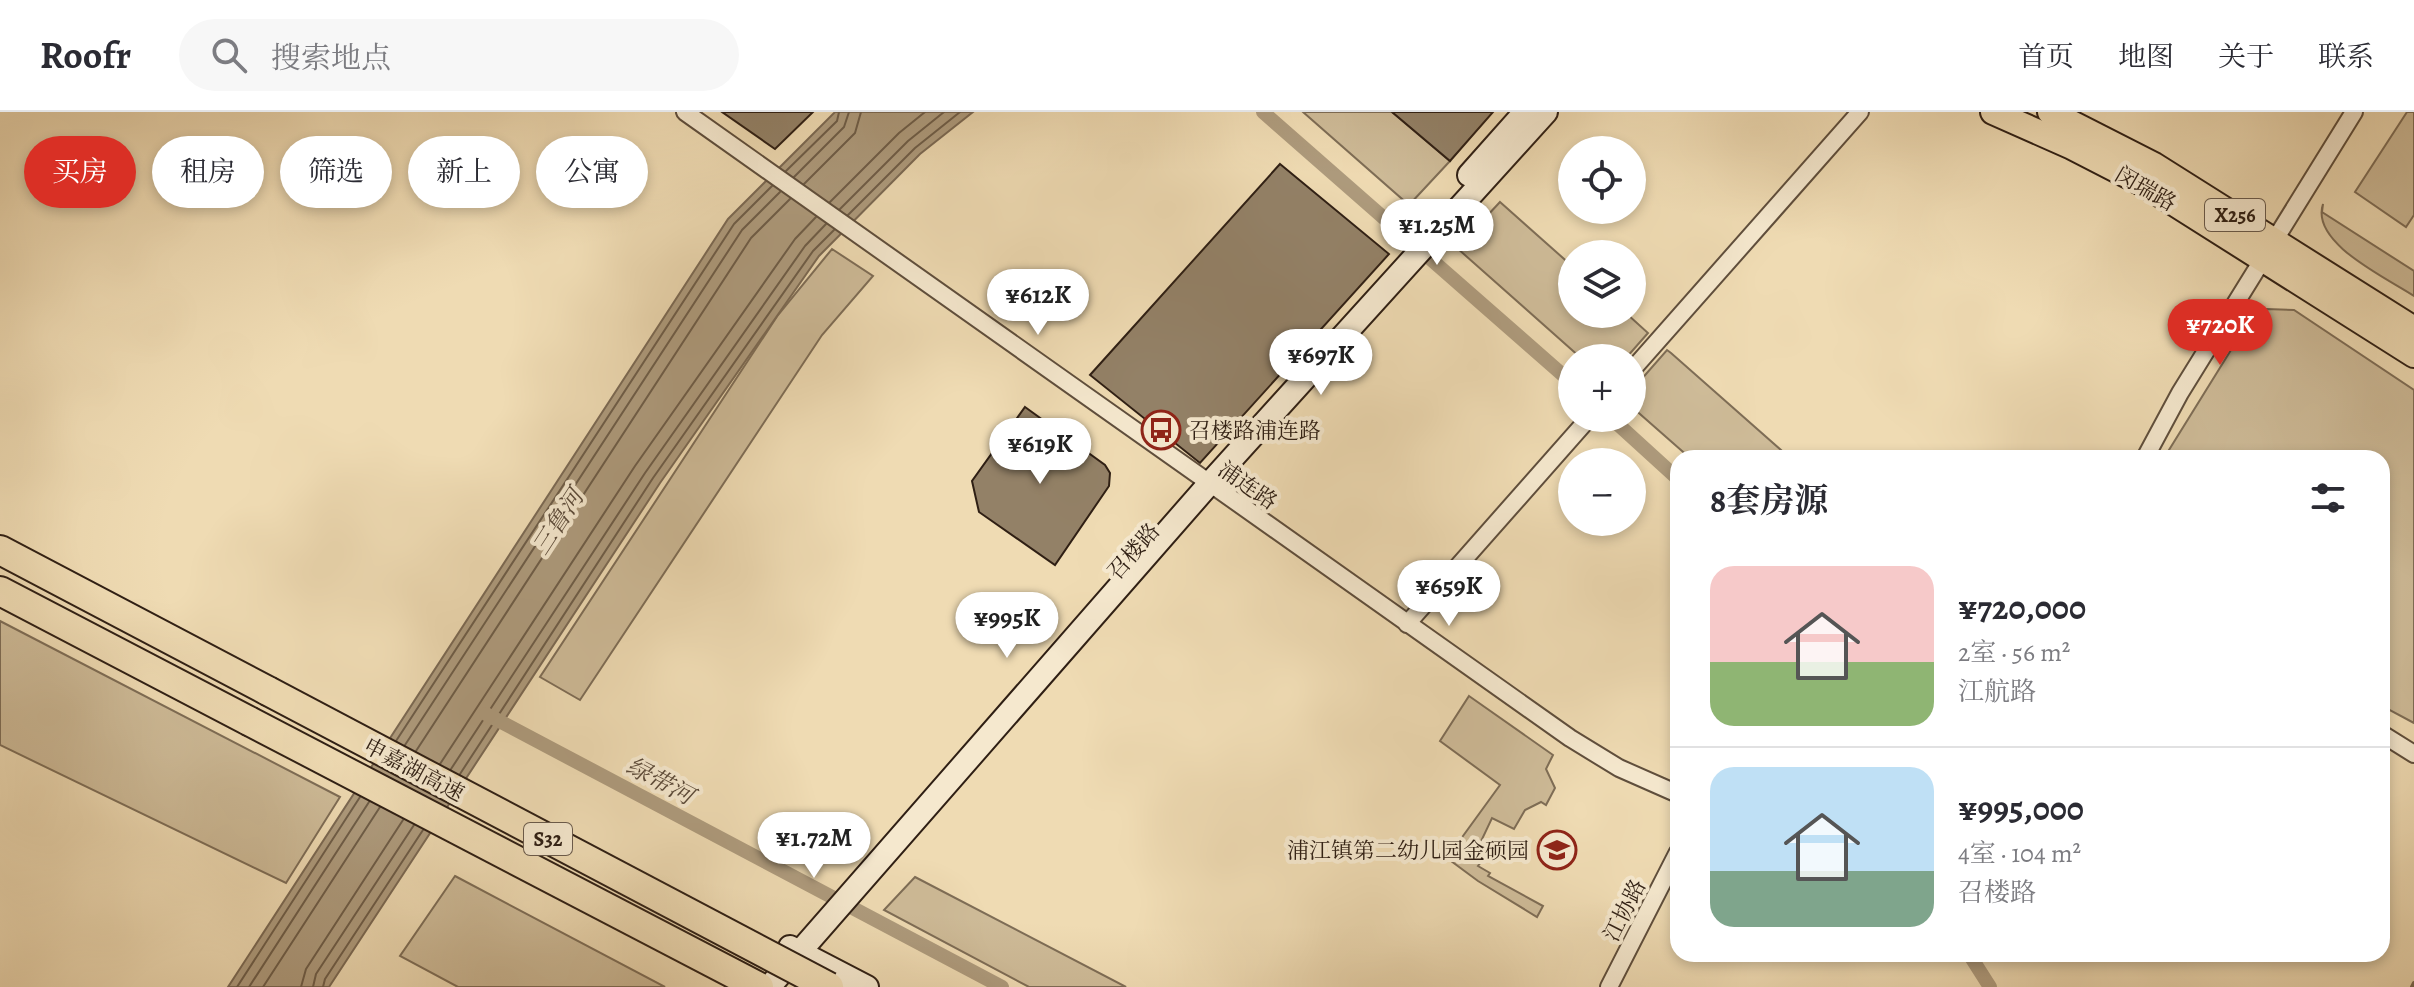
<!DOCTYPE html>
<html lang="zh">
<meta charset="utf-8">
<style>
:root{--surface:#fff;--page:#f7f7f7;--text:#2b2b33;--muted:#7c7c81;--line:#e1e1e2;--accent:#d93025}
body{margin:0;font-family:Alegreya,"Noto Serif SC",serif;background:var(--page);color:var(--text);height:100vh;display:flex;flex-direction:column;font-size:30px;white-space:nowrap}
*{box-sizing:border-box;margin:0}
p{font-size:26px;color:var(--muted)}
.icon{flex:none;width:44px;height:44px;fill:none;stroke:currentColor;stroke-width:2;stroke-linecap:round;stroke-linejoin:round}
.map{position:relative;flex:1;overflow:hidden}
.sheet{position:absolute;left:1670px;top:338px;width:720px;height:512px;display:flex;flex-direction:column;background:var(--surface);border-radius:24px;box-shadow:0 4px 12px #0003}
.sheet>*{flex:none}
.hud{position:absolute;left:24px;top:24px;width:760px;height:72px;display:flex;gap:16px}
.tools{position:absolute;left:1558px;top:24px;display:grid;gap:16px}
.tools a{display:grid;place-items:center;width:88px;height:88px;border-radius:50%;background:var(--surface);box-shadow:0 4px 12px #0003;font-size:40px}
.price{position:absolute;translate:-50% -68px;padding:0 18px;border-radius:28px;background:#fff;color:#222;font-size:26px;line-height:52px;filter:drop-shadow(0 2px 4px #0008)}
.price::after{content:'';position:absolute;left:50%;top:48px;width:24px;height:18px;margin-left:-12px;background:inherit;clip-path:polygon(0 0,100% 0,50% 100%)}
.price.on{background:var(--accent);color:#fff}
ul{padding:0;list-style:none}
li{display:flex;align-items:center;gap:24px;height:200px;padding:0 40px}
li+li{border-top:2px solid var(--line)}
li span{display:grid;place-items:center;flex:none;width:224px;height:160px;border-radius:24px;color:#555}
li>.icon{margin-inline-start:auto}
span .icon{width:96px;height:96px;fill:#fffc;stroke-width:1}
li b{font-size:34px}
h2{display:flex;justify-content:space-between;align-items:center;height:96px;padding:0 40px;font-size:34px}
.tag{padding:0 28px;border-radius:36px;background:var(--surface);box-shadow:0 4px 12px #0003;font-size:28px;line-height:72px}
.tag.on{background:var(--accent);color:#fff}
header{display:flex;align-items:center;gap:48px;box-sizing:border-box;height:112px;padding:0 40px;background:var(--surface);border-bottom:2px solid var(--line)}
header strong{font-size:38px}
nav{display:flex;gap:44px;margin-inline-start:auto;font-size:28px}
.search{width:560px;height:72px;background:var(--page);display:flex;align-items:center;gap:20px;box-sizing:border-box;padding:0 28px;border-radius:44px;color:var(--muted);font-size:30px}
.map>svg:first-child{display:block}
</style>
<header>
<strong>Roofr</strong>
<div class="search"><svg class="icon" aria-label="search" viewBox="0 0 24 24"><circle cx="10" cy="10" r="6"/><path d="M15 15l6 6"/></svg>搜索地点</div>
<nav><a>首页</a><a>地图</a><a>关于</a><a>联系</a></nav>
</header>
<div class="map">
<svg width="2414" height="875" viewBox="0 0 2414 875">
<rect width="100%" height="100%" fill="#efdbb3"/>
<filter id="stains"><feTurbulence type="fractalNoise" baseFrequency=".0025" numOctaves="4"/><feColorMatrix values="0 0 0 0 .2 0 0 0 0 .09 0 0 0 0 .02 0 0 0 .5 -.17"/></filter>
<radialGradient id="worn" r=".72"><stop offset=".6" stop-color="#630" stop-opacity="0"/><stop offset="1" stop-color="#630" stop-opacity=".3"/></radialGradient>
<g fill="#cebb98" stroke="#7e6d56" stroke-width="2">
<polygon points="1303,0 1392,0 1450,49 1409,93"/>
<polygon points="2407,0 2414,0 2414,103 2406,115 2355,80"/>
<polygon points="1500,90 1572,154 1572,202 1627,202 1648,221 1626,246 1581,246 1457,136"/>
<path d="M 2323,92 L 2322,100 L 2414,159 L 2414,184 C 2387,166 2310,131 2323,92 Z"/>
<polygon points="832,137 873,164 822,223 580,588 540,565 778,203"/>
<polygon points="2266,197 2294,198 2414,278 2414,611 2382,594 2382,346 2164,346 2249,209"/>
<polygon points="1667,238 1671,241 1790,346 1690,346 1632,295 1632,278"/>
<polygon points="0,509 340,685 286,771 0,633"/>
<polygon points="1469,584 1553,643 1546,657 1555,676 1546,693 1541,690 1525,698 1514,717 1492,706 1476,740 1472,738 1469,743 1481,750 1478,754 1490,761 1488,764 1543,794 1537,805 1478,769 1447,746 1500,673 1440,629"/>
<polygon points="455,764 665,875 458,875 400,844"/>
<polygon points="915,765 1126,875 1029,875 884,798"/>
</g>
<polygon fill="#ae9b7d" stroke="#7b6953" stroke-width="2" points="835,0 973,0 920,42 819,144 660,371 329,875 228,875 728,107"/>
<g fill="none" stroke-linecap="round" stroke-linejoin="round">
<g stroke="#6e5d48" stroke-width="2">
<polyline points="786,59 837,9 839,0"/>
<polyline points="794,65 844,15 849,0"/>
<polyline points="804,72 855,21 861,0"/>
<polyline points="830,90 899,21 925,0"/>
<polyline points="840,97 908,29 944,0"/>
<polyline points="848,103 915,36 960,0"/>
<polyline points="396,629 734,112 772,74"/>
<polyline points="405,633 742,118 780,80"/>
<polyline points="416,639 751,126 790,87"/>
<polyline points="440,652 635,354 795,127 816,105"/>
<polyline points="451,657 645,361 805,134 826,112"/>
<polyline points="460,662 653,366 813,139 834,118"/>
<polyline points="237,875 360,685"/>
<polyline points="249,875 369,690"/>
<polyline points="263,875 380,695"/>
<polyline points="301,875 306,857 403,708"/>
<polyline points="313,875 316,862 414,713"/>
<polyline points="323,875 325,867 423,718"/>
</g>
<polyline stroke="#7b6953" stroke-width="4" points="2412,875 2414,871"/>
<g stroke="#ae9b7d" stroke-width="14">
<polyline points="1263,0 1572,271"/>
<polyline points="1611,306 1678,367"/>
<polyline points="486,602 1002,875"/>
<polyline points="1969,842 1990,875"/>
</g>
</g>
<g fill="#938167" stroke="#2f1f14" stroke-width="2">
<polygon points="722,0 813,0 775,37"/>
<polygon points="1392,0 1493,0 1450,49"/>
<polygon points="1280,52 1389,142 1200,351 1090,263"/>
<polygon points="1025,295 1105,353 1110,361 1109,374 1055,453 979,400 972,369"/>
</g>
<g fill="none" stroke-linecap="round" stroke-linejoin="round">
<defs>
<g id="street">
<polyline points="685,0 1570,626 1619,656 1678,682"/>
<polyline points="1632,258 1860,0"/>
<polyline points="2145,346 2180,281 2354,0"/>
<polyline points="1407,512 1589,306"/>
<polyline points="2382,622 2414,642"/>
<polyline points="1609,875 1678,740"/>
</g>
<g id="secondary">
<polyline points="1469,63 1525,0"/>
<polyline points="790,835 867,875"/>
<polyline points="769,875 1209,372 1546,0"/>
</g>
<g id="primary">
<polyline points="1993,0 2072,35 2142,71 2414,243"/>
<polyline points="2050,0 2154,53 2414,217"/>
</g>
<g id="highway">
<polyline points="0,438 268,579"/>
<polyline points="0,479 249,609"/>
</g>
</defs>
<use href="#street" stroke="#5f4e3c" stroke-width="20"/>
<use href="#secondary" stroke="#2f1f14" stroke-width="26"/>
<use href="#primary" stroke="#2f1f14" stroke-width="28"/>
<use href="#highway" stroke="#2f1f14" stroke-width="32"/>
<use href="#street" stroke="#f5e8ce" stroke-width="16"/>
<use href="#secondary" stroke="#f5e8ce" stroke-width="22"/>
<use href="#primary" stroke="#efdbb3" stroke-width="24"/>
<use href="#highway" stroke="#efdbb3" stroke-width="28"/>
<defs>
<g id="highway-bridge">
<polyline points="268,579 829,875"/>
<polyline points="249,609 759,875"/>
</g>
</defs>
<use href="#highway-bridge" stroke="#2f1f14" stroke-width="32" stroke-linecap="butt"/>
<use href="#highway-bridge" stroke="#efdbb3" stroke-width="28"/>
</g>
<defs>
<symbol id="bus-ring" viewBox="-11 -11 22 22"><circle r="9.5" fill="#f5e8ce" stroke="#8f2418" stroke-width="1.5"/><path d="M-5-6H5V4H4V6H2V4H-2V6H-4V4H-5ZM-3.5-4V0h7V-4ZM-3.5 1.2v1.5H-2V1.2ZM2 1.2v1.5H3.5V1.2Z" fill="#8f2418"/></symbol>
<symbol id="school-ring" viewBox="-11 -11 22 22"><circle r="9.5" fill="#f5e8ce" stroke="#8f2418" stroke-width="1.5"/><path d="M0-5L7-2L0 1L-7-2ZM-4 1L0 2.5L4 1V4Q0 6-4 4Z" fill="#8f2418"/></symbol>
</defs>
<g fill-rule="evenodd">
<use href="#bus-ring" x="1139" y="296" width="44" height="44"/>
<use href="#school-ring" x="1535" y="716" width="44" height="44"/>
</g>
<g text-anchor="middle" stroke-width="8" stroke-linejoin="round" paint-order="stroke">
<g fill="#f5e8ce" stroke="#6a5b4c" stroke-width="2">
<rect x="2205" y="87" width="60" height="32" rx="6"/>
<rect x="524" y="711" width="48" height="32" rx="6"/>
</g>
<g font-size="20" font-weight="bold" fill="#2f1f14">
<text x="2235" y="110">X256</text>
<text x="548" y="734">S32</text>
</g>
<g font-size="22" fill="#2f1f14" stroke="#f5e8ce">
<text transform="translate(2146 76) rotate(30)" y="8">闵瑞路</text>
<text transform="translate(1248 373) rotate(35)" y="8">浦连路</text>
<text transform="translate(1133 439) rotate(-49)" y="8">召楼路</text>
<text transform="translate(414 657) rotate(28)" y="8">申嘉湖高速</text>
<text transform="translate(1624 798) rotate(-63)" y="8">江协路</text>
</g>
<g font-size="22" fill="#2f1f14" stroke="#f5e8ce" text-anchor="start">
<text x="1189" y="326">召楼路浦连路</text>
<text x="1529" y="746" text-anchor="end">浦江镇第二幼儿园金硕园</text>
</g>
<g font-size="24" font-style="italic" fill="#5b4a39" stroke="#f5e8ce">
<text transform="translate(558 410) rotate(-57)" y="8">三鲁河</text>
<text transform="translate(660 669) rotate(28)" y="8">绿带河</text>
</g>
</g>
<rect width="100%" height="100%" filter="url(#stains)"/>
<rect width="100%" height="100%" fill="url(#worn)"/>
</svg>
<div class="tools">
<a><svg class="icon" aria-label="locate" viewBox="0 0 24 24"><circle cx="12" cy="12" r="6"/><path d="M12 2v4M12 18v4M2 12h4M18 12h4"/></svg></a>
<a><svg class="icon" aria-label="layers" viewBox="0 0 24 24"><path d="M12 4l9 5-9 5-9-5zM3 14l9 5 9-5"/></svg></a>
<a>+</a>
<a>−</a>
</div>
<b class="price" style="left:1437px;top:155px">¥1.25M</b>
<b class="price" style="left:1038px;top:225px">¥612K</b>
<b class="price on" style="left:2220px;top:255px">¥720K</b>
<b class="price" style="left:1321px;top:285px">¥697K</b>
<b class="price" style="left:1040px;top:374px">¥619K</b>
<b class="price" style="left:1449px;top:516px">¥659K</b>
<b class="price" style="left:1007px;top:548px">¥995K</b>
<b class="price" style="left:814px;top:768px">¥1.72M</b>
<div class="hud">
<a class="tag on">买房</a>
<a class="tag">租房</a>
<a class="tag">筛选</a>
<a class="tag">新上</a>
<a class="tag">公寓</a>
</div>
<section class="sheet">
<h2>8套房源<svg class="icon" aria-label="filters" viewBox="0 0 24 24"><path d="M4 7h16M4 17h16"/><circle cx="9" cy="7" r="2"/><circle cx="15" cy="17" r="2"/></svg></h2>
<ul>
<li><span style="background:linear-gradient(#f6c9c9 60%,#8fb573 0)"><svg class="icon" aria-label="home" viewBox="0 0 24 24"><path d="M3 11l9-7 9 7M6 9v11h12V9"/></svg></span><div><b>¥720,000</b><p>2室 · 56 m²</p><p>江航路</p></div></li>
<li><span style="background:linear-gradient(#bfe0f5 65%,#7fa58c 0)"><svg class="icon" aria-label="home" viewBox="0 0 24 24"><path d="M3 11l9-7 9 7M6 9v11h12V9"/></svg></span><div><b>¥995,000</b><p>4室 · 104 m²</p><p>召楼路</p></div></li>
</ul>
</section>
</div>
